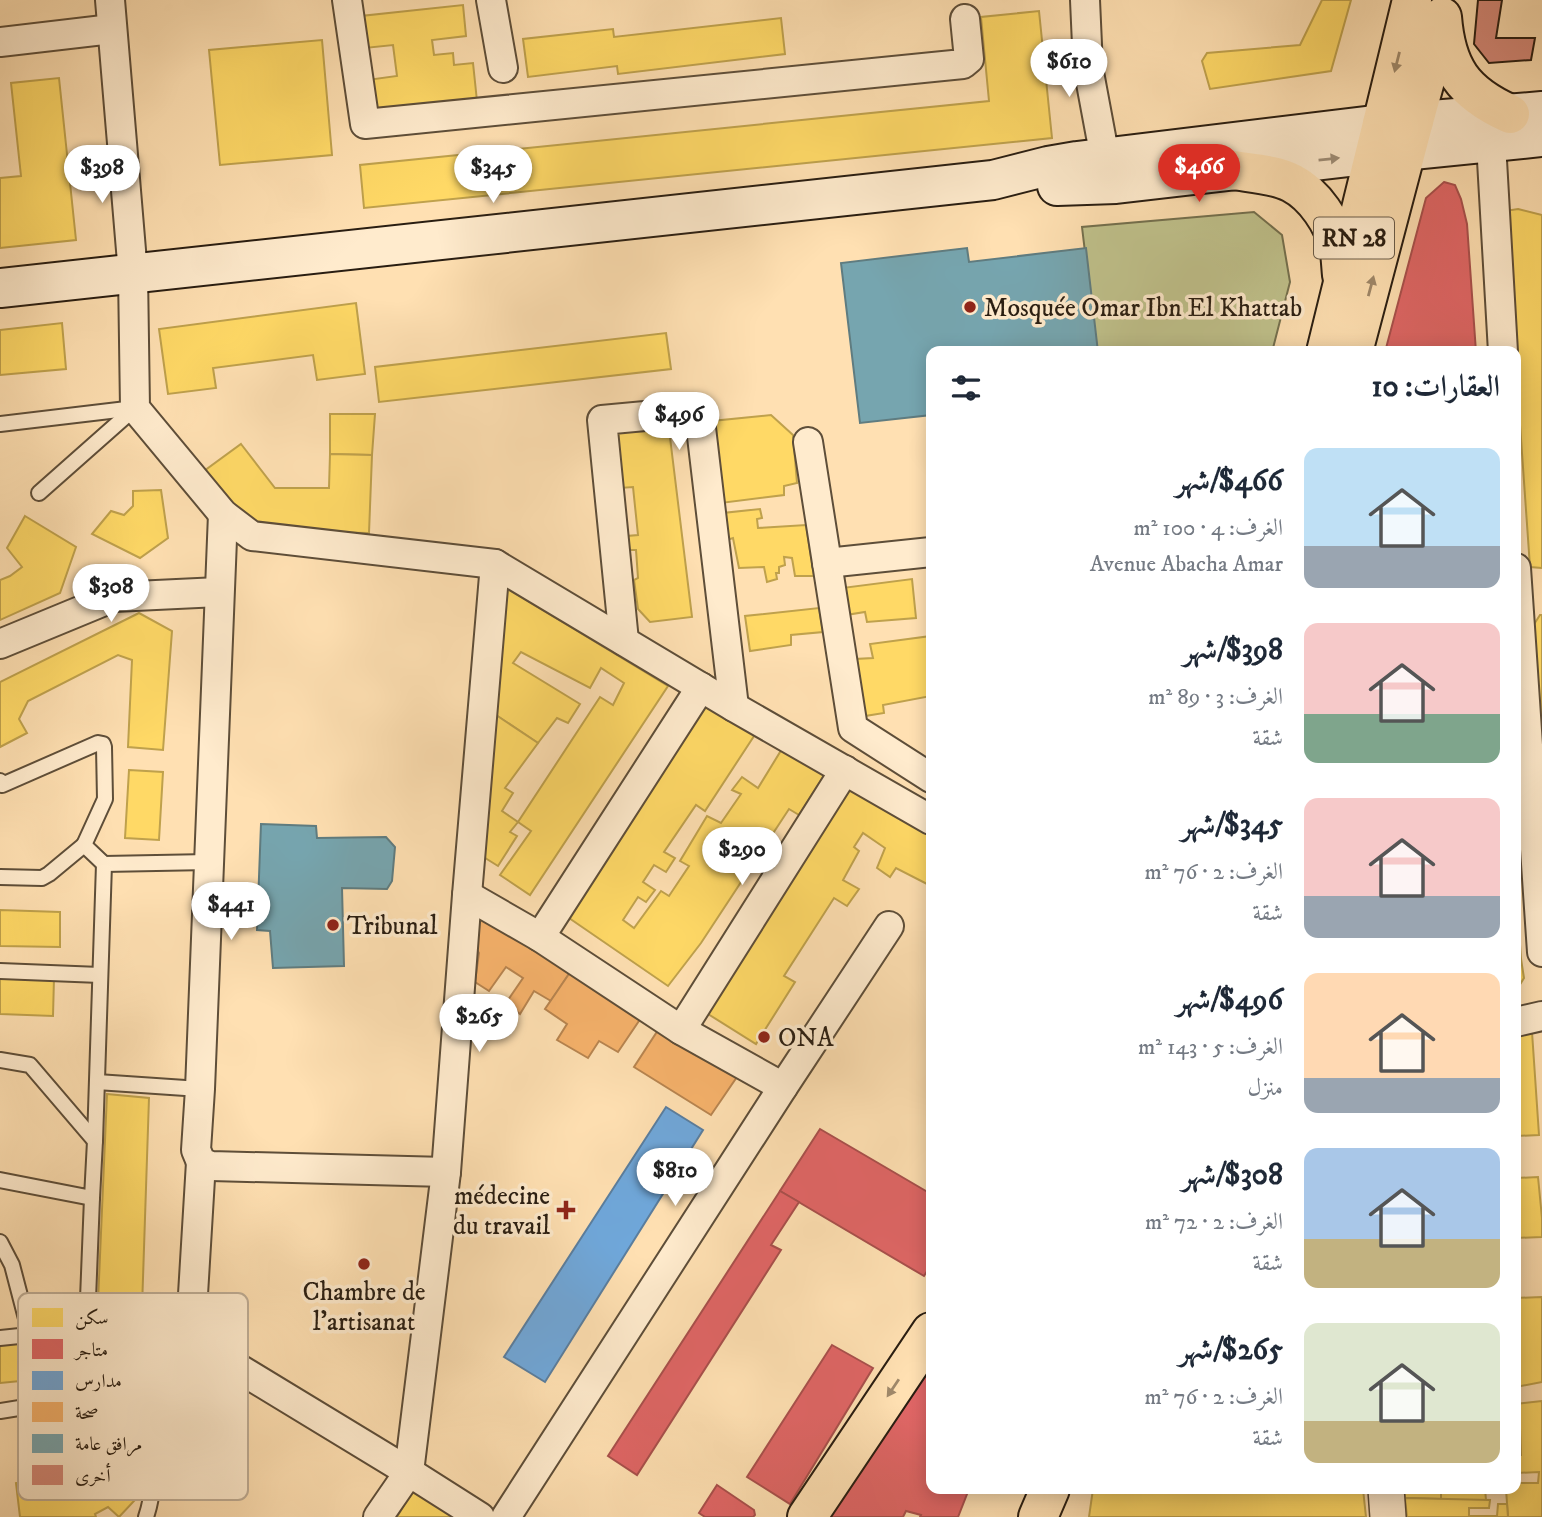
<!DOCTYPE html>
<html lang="ar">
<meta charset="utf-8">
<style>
:root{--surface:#fff;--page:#f2f2f3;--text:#1f2937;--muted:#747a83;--accent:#d93025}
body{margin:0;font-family:"IM FELL DW Pica",Amiri,serif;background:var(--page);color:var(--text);direction:rtl;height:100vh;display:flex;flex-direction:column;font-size:26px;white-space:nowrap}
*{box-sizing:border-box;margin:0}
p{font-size:23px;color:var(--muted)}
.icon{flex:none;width:38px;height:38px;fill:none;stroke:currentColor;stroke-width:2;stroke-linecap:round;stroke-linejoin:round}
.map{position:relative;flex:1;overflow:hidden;direction:ltr}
.drawer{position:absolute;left:926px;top:346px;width:595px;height:1148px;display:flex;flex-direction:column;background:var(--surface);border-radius:14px;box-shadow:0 4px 18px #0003;direction:rtl}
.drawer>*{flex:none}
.price{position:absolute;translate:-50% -60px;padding:0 16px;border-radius:24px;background:#fff;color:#222;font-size:23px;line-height:46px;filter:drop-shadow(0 2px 4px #0008)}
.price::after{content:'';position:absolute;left:50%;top:42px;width:21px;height:16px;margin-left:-10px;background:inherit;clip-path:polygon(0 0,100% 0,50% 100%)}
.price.on{background:var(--accent);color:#fff}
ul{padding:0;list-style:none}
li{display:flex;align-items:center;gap:21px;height:175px;padding:0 21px}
li span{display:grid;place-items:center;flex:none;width:196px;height:140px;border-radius:14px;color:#555}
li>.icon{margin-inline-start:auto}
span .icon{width:84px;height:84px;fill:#fffc;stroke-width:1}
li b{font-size:30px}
h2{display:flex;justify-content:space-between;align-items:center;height:84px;padding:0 21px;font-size:30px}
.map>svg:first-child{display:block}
</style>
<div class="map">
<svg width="1542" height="1517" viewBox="0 0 1542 1517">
<rect width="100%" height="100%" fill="#ffe0b2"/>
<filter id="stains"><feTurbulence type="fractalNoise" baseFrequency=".00286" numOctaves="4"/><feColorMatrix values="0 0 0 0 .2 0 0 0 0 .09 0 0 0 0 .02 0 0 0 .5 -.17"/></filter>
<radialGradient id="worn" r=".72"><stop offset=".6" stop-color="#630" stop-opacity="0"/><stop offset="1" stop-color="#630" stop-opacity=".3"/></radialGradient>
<polygon fill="#c0c28c" stroke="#74704e" stroke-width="2" points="1254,212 1282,235 1290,282 1272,352 1097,352 1082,227"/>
<g fill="#ffd966" stroke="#bfa14c" stroke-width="2">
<polygon points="1322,0 1351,0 1331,71 1210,89 1202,61 1207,53 1300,45"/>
<polygon points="463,5 466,36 432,40 434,55 453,53 454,65 473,63 477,101 371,112 367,80 397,76 393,45 365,48 361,16"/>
<polygon points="1039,11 1052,138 364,208 360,165 989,101 981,17"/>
<polygon points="781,18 785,54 618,74 617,66 528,77 523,39 613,29 614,37"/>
<polygon points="322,40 332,155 220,165 209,50"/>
<polygon points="59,78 76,240 0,248 0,178 21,176 11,83"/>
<polygon points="1518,209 1542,215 1542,568 1530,567 1505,211"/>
<polygon points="356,303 365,374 317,380 313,355 213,368 216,388 168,394 159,329"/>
<polygon points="62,323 66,369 0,375 0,330"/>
<polygon points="666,333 671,369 379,402 375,367"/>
<polygon points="330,414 375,414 372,455 330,454"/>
<polygon points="771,415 793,435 797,483 784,486 784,495 721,503 712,421"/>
<polygon points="668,421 692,617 650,622 638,609 634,580 638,578 636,550 628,550 627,536 638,535 633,487 620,488 616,426"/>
<polygon points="241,444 275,488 329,488 330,454 372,455 369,533 249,531 204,471"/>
<polygon points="161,490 168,538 140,558 92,534 111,511 124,515 133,506 133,491"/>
<polygon points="760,509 762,518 757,519 758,528 806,525 814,576 795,576 792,558 784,557 785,565 779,567 779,573 776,573 777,579 767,582 764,567 739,568 733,538 727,540 723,513"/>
<polygon points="25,516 76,547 60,593 0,620 0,580 10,576 22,567 7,548"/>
<polygon points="912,579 916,618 867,622 865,612 846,615 842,588"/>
<polygon points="505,587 668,686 530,895 500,875 531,831 518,822 600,697 613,705 624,683 601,668 590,688 521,652 513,663 580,704 568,723 557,718 538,743 496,715 501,661"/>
<polygon points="819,608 823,632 791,635 791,645 750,651 745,616"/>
<polygon points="139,613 172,631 163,750 128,747 132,660 118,655 28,701 19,719 27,733 0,747 0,682"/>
<polygon points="1540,615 1542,615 1542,778 1531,629"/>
<polygon points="931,636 931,696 883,705 884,713 865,716 855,659 873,658 870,644"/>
<polygon points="703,701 756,733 705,811 696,805 664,852 675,858 666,872 654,865 643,882 655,890 646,902 638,897 623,920 634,928 661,891 669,896 689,866 680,861 707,816 721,823 741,794 732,790 742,777 758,788 785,744 827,771 799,815 789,809 701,943 668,986 569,918"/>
<polygon points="496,715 538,743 505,788 513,793 502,811 518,822 510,832 517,836 498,866 482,856"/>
<polygon points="129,770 163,772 159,840 125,838"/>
<polygon points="848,789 931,833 931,886 896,868 890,877 877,868 885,848 863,833 854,847 859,851 843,880 859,889 847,906 834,898 784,976 795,982 756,1044 708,1014"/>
<polygon points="1516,886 1521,959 1516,960"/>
<polygon points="0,910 60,912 60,947 0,946"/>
<polygon points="1521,959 1524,978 1516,991 1516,960"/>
<polygon points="0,976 54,978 53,1016 0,1014"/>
<polygon points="1532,1032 1539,1135 1516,1136 1516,1036"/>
<polygon points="107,1094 149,1098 141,1338 135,1351 120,1365 102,1373 0,1383 0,1344 91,1333 97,1325"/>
<polygon points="1538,1177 1542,1218 1542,1237 1516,1238 1516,1178"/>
<polygon points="1542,1297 1542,1382 1516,1387 1516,1298"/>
<polygon points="1542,1401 1542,1517 1508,1517 1506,1489 1516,1489 1516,1483 1538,1483 1539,1472 1516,1473 1516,1455 1521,1455 1520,1428 1516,1428 1516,1404"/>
<polygon points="84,1408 86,1415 110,1418 111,1424 136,1440 110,1463 117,1470 119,1477 113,1488 134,1501 119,1517 108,1507 95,1514 96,1517 20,1517 16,1483 32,1481 26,1457 36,1436 59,1416"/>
<polygon points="1093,1489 1363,1489 1366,1517 1089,1517"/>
<polygon points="1404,1489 1441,1489 1441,1499 1405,1498"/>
<polygon points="1441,1489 1485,1489 1486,1500 1441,1501"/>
<polygon points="413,1490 454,1517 397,1517"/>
<polygon points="1405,1498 1490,1500 1489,1508 1469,1508 1469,1516 1497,1516 1498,1504 1507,1504 1508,1517 1407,1517"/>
</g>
<g fill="#e06666" stroke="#a9504c" stroke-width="2">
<polygon points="1444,182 1455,185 1461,199 1467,224 1476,352 1385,352 1426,198"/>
<polygon points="820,1129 931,1194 931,1265 924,1276 780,1191"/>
<polygon points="780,1191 799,1202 771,1245 781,1250 637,1475 608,1456"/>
<polygon points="832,1345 873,1368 790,1504 747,1477"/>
<polygon points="931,1364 931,1489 969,1489 958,1517 920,1517 921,1515 906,1511 903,1517 830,1517"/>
<polygon points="717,1485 754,1510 755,1515 753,1517 705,1517 699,1513"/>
</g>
<polygon fill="#6fa8dc" stroke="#5a7e9f" stroke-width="2" points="666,1107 703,1130 545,1382 504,1357"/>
<g fill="#f6b26b" stroke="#b88550" stroke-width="2">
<polygon points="477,909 573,968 551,1001 534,991 520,1014 506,1003 523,978 506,967 489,991 475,982 479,953 474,945"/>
<polygon points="573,968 643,1015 618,1052 599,1041 588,1058 557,1040 567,1024 545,1009"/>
<polygon points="664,1021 741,1071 711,1115 634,1067"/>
</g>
<g fill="#76a5af" stroke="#5f7c80" stroke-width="2">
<polygon points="967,248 969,262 1086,248 1098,352 931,352 931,415 860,423 841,263"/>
<polygon points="261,824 316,826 317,838 386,837 395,847 392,881 387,889 342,888 344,966 273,968 270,931 257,930"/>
</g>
<polygon fill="#d58878" stroke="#291d11" stroke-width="2" points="1478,0 1502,0 1496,38 1535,38 1531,60 1489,63 1474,44"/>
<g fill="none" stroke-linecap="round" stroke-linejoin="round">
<defs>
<g id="service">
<polyline points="0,424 135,408"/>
<polyline points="39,493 135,408"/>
<polyline points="0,781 2,785 98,743 103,744 104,747 105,799 84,845"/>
<polyline points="0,877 42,878 49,874 84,845 104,864 209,862"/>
<polyline points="0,971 100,975"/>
<polyline points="0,1060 30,1065 95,1141"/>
<polyline points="97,1082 200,1089"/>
<polyline points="0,1180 92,1198 95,1141 104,864"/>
<polyline points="0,1242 12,1265 30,1334"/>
<polyline points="0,1338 77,1330 87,1324 92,1198"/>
<polyline points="0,1411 155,1386 178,1379 223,1359"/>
<path d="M 146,1517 C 158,1482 148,1463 148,1429 C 149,1415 152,1400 155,1386"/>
</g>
<g id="minor">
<polyline points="110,0 133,274 135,408 223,514 252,536 495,564 734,707 931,820"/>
<polyline points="347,0 365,124 963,64 969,59 965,19"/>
<polyline points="491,0 503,68"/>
<polyline points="1085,0 1088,67 1105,158 1111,173"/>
<polyline points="0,42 112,29"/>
<polyline points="1491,143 1503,352"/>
<polyline points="808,442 853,728 931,778"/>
<polyline points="223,514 200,1089 196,1150 201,1162 211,1166 446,1172"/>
<polyline points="827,563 931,552"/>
<polyline points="1516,568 1542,952"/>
<polyline points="624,641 602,420 699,411 734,707"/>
<polyline points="0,644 114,597 219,592"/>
<polyline points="467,895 540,937 681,1030 783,1087"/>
<polyline points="540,937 701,687"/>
<polyline points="1516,1022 1542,1016"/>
<polyline points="681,1030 845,770"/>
<path d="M 201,1162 L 192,1311 C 196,1332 205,1346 223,1359 L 409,1472 L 480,1517"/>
<polyline points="378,1517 409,1472 446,1172 467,895 495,564"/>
<polyline points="506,1517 783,1087 889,926"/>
</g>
<polyline id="tertiary" points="1386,1489 1388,1517"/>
<g id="secondary">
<polyline points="1057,186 1116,184 1375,154 1542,137"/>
<polyline points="0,288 993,180 1048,166 1077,161 1382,124 1542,111"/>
</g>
<g id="primary">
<path d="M 1233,170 C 1252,173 1275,174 1292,183 C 1315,195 1333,223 1339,247 C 1341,256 1341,266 1342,275"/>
<polyline points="1326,352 1382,124"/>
<polyline points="1353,352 1414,121"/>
<polyline points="807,1517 931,1332"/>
<polyline points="1038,1517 1050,1489"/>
</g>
<g id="trunk">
<path d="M 1442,17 C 1446,68 1463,93 1510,114"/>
<polyline points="1414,121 1441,22"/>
<polyline points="1382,124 1412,0"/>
</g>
</defs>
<use href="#service" stroke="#5e4e39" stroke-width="18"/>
<use href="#minor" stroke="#5e4e39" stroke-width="32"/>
<use href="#tertiary" stroke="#5e4e39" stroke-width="38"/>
<use href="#secondary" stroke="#291d11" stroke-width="42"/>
<use href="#primary" stroke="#291d11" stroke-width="42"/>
<use href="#trunk" stroke="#291d11" stroke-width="42"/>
<use href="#service" stroke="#ffebcd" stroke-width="14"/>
<use href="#minor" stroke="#ffebcd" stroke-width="28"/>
<use href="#tertiary" stroke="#ffebcd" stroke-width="35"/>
<use href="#secondary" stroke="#ffebcd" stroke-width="38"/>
<use href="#primary" stroke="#ffe0b2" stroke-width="38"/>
<use href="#trunk" stroke="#ffe0b2" stroke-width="38"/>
</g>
<defs><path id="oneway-solid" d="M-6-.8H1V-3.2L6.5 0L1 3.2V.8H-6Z" transform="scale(1.75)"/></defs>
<g fill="#9f886a">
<use href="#oneway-solid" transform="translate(1397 62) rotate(104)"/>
<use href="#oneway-solid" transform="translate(1371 286) rotate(-75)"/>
<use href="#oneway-solid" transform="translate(893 1388) rotate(124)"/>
</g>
<use fill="#9f8e78" href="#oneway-solid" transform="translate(1329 159) rotate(-6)"/>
<g fill="#8f2418" stroke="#ffebcd" stroke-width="2.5">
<circle cx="970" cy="307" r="7"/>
<circle cx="333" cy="925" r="7"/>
<circle cx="764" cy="1037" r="7"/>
<path d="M562.5 1199.5h7v7h7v7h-7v7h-7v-7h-7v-7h7z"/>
<circle cx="364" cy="1264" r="7"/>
</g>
<g text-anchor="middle" stroke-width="7" stroke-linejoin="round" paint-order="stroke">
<rect fill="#ffebcd" stroke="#695b49" stroke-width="2" x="1314" y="217.5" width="80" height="41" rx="5"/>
<g font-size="24" font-weight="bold" fill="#291d11">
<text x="1354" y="246">RN 28</text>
</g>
<g font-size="26" fill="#291d11" stroke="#ffebcd" text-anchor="start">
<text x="984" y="316">Mosquée Omar Ibn El Khattab</text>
<text x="347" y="934">Tribunal</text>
<text x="778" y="1046">ONA</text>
<text x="550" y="1204" text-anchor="end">médecine<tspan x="550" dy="30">du travail</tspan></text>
<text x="364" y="1300" text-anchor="middle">Chambre de<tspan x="364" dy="30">l'artisanat</tspan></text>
</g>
</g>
<rect x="18" y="1293" width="230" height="207" rx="10" fill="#ffebcd" stroke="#bfad95" stroke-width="2"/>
<rect x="32" y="1308" width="31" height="19" fill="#ffd966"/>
<rect x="32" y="1339" width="31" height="20" fill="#e06666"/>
<rect x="32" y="1371" width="31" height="19" fill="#6fa8dc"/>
<rect x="32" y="1402" width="31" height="20" fill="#f6b26b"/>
<rect x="32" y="1434" width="31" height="19" fill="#76a5af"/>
<rect x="32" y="1465" width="31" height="20" fill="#d58878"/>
<g font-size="19" fill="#291d11">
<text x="75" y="1324">سكن</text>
<text x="75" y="1356">متاجر</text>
<text x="75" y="1387">مدارس</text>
<text x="75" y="1419">صحة</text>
<text x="75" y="1450">مرافق عامة</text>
<text x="75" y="1482">أخرى</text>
</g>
<rect width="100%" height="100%" filter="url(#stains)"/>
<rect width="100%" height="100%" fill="url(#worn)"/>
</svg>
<b class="price" style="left:1069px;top:99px">$610</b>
<b class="price on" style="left:1199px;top:204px">$466</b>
<b class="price" style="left:102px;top:205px">$398</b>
<b class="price" style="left:493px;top:205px">$345</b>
<b class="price" style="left:679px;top:452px">$496</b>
<b class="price" style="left:111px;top:624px">$308</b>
<b class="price" style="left:742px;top:887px">$290</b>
<b class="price" style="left:231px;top:942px">$441</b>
<b class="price" style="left:479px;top:1054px">$265</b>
<b class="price" style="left:675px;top:1208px">$810</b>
<section class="drawer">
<h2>العقارات: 10<svg class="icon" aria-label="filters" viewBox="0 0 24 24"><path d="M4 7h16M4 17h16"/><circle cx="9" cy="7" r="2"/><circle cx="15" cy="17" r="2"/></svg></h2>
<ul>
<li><span style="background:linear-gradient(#bfe0f5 70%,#9aa5b1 0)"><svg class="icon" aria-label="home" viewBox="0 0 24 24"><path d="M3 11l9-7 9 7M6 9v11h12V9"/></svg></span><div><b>$466/شهر</b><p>الغرف: 4 · 100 m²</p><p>Avenue Abacha Amar</p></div></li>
<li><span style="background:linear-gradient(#f6c9c9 65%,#7fa58c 0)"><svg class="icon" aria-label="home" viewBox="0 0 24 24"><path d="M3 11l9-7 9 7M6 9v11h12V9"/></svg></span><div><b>$398/شهر</b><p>الغرف: 3 · 89 m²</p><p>شقة</p></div></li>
<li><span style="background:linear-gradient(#f6c9c9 70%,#9aa5b1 0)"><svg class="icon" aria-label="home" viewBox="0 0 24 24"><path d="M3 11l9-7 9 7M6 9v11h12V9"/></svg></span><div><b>$345/شهر</b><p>الغرف: 2 · 76 m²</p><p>شقة</p></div></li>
<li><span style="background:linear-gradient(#ffd9b3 75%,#9aa5b1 0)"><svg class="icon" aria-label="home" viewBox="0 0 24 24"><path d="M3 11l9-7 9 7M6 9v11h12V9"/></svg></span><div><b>$496/شهر</b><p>الغرف: 5 · 143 m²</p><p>منزل</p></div></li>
<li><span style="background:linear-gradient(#a9c7e8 65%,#c2b280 0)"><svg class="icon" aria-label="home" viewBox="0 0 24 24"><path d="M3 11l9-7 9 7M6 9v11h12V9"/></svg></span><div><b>$308/شهر</b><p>الغرف: 2 · 72 m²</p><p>شقة</p></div></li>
<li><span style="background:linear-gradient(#dfe7d0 70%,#c2b280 0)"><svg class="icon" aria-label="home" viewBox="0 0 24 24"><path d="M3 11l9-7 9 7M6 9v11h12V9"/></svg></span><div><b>$265/شهر</b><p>الغرف: 2 · 76 m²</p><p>شقة</p></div></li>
</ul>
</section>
</div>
